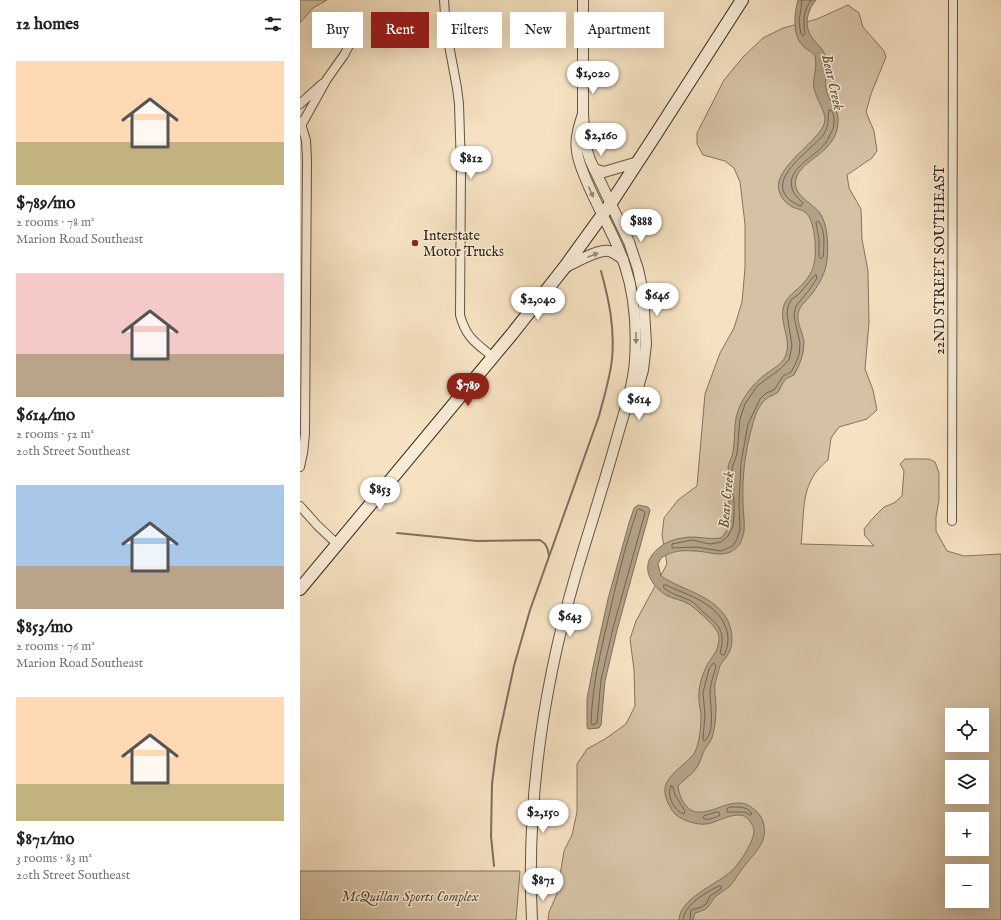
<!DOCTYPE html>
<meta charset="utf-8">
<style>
:root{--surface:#fff;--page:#f6f6f6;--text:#202124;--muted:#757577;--accent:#8f2418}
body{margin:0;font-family:"IM FELL English",serif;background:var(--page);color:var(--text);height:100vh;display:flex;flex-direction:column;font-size:15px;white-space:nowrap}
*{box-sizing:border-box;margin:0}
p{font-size:13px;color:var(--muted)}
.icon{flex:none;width:22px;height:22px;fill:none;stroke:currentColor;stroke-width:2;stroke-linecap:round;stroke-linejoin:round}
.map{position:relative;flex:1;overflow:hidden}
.side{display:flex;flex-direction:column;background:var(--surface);width:300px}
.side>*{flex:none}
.banner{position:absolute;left:12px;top:12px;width:380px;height:36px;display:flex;gap:8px}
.buttons{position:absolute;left:645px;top:708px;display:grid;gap:8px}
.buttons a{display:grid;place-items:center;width:44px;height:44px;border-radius:0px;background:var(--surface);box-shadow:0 4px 16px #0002;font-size:20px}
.price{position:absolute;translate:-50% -34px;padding:0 9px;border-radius:14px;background:#fff;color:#222;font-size:13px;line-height:26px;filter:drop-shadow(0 1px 2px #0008)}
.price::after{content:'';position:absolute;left:50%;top:24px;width:12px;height:9px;margin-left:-6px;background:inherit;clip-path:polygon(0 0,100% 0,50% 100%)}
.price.selected{background:var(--accent);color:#fff}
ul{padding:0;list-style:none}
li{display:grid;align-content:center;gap:8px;height:212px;padding:0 16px}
li span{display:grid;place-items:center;height:124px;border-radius:0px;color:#555}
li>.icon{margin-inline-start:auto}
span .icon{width:72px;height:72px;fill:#fffc;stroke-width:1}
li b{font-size:17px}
h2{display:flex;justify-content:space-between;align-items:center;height:48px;padding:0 16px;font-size:17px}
.chip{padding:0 14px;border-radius:0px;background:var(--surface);box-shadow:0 4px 16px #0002;font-size:14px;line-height:36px}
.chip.selected{background:var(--accent);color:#fff}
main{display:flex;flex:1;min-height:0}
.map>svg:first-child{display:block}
</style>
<main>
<section class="side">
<h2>12 homes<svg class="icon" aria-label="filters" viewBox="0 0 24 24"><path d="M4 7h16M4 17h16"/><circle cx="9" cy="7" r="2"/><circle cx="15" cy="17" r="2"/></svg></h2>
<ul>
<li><span style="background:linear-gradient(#ffd9b3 65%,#c2b280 0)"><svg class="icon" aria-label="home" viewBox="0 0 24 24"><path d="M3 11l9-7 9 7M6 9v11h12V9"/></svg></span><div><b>$789/mo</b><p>2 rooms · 78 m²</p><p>Marion Road Southeast</p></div></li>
<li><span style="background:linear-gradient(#f6c9c9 65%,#b9a48a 0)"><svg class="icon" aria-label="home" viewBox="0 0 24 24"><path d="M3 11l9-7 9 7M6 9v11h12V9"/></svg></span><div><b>$614/mo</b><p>2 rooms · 52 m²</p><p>20th Street Southeast</p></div></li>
<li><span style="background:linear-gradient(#a9c7e8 65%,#b9a48a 0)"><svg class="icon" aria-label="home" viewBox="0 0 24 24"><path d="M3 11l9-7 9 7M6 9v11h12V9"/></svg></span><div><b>$853/mo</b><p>2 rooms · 76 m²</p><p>Marion Road Southeast</p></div></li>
<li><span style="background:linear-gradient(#ffd9b3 70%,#c2b280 0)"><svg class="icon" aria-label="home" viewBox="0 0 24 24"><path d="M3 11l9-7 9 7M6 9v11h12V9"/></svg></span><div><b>$871/mo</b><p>3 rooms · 83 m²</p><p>20th Street Southeast</p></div></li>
</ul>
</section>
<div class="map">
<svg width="701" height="920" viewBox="0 0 701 920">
<rect width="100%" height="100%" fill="#f6e2c2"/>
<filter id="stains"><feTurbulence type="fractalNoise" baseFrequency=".005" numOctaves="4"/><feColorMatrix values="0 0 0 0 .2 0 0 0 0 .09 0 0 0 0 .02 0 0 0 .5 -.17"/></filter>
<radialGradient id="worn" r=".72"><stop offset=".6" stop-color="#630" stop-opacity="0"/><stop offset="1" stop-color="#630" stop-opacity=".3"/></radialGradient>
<g fill="#d5c2a5" stroke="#83745e" fill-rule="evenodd">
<polygon points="0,0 27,0 13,8 0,23"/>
<path d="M 548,5 L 559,13 L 563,27 L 584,51 L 586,57 L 571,94 L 566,112 L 574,131 L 577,151 L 572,158 L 547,175 L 549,188 L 561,209 L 562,239 L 568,271 L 569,323 L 565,369 L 573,390 L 577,410 L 567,419 L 539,427 L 531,438 L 528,460 C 499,483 505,511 501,544 L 574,546 L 565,536 L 564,529 L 573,518 L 584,507 L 594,503 L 602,496 L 604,471 L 600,464 L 605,459 L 629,459 L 635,462 L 639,473 L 639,500 L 636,517 L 636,531 L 647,551 L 664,556 L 701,554 L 701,920 L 248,920 L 249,912 L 257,894 L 264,851 L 272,835 L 277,812 L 277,764 L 287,749 L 305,739 L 326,724 L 335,706 L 334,670 L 330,639 L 336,621 L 367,564 L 362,535 L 364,518 L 378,500 L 397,486 L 405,394 L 420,353 L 434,328 L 442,302 L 445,268 L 445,224 L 440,182 L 434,168 L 425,161 L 403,155 L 397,144 L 397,133 L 424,80 L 443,57 L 463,38 L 483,28 L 517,19 ZM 652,715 L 682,715 L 682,745 L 652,745 ZM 652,767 L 682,767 L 682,797 L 652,797 ZM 652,819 L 682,819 L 682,849 L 652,849 ZM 652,871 L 682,871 L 682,901 L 652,901 Z"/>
<polygon points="0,871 220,871 216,920 0,920"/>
</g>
<g fill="#b3a288" stroke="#7f705b">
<path d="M 498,0 L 516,0 C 509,8 504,22 509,32 C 512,41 522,46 525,55 C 529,67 523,80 527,93 C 530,102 538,109 538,118 C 540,153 501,158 496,179 C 492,195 511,202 519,212 C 529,224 529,252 526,266 C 524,275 519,284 514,291 C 509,299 499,305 498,314 C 497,324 503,333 504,342 C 504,350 502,358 499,365 C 497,368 496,372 494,375 C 491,377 487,377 485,380 C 482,383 481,388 478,392 C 475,395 469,396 466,399 C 459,404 454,418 452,427 C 445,451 442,478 443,503 C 443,512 445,522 444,531 C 443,537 440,546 435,549 C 423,559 408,551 394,551 C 382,550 371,551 361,558 L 358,564 L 361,576 C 383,591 415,595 428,621 C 433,632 434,646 427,656 C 425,660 421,662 420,666 C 418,671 417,678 415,683 C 414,692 416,699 416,708 C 416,717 415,728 412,738 C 410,743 405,748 403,753 C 401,758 400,763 397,767 C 393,774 384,779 378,786 C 379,796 385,810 396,812 C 411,814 425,802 440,803 C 446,803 452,807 456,811 C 464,817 467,832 462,842 C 458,851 449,860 442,869 C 438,874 435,881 430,886 C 425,890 418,894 413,899 C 413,899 411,904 410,904 C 407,910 401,911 395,913 L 393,920 L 379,920 C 379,900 414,885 428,874 C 437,868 454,842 454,831 C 454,828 452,825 451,823 C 442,805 418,823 406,824 C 397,825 383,821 375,814 C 372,811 368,803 366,798 C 359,779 383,767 393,755 C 400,746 401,725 401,714 C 400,707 398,700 399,693 C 399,685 403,674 406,667 C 410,659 416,654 418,646 C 419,641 420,636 417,631 C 413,624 396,609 389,604 C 382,600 373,599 366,595 C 353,587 341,570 352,555 C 360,545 369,540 382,538 C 395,535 406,540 421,538 C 434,524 430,508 427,491 C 427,486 429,481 429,476 C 429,473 428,470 428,467 C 429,462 432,457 433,452 C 435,441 434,429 436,418 C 440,400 452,384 467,373 C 473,369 482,364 485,357 C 493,340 478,322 484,305 C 486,299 491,295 495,291 C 504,284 512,274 514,264 C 517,253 515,224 508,215 C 504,210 500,210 495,208 C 484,204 476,192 479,181 C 486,158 524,137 525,120 C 525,110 516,99 514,88 C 512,78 518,68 515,57 C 513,51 508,51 504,47 C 492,36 494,14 498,0 Z"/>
<polygon points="338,505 348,507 350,510 349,514 317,630 305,681 301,725 299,728 288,729 287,726 287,699 293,667 308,599 329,523 334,508"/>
</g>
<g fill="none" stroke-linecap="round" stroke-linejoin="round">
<g stroke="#726450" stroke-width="1">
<path d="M 502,0 L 499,22 L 501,34 L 503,36 L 505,34 C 503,21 503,11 511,0"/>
<path d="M 529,110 L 531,110 C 535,116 535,124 532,131 C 529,136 527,143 522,147 C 511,159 484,171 493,191 C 495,196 500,200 503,203 L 501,206 C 495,204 490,201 486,196 C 470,175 514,148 524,134 C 530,123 527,119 529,110 Z"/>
<path d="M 518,221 C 526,229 524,247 523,257 L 521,259 L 519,257 L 519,239 L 516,223 Z"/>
<polygon points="516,275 517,278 510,289 496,306 494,314 495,321 500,343 499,355 495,365 491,372 483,376 474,390 466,393 460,399 448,424 441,463 439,503 440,530 437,539 433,546 421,551 396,547 372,548 372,544 392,540 410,544 421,542 428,536 433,526 434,515 434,499 431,490 433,478 432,468 437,454 440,419 445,404 457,386 480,369 489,360 492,346 487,314 488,306 491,300 500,293 514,276"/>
<path d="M 339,509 L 344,511 L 345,513 L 313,628 L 301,680 L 297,723 L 292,725 L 291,723 C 292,688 300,654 308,620 C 316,584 325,546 337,511 Z"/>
<path d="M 364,585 L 366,585 C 389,596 419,603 427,631 C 429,639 428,647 424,655 L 422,655 L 420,653 C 426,631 419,625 403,612 C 399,608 394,602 389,600 C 380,596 371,594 364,588 Z"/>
<path d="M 414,663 L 416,666 C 414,675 410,684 410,693 C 410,705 416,733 404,741 L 403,739 L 405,714 L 403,693 L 409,669 Z"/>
<path d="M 371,786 L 373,787 L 375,795 L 385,811 L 384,814 C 374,811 366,795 371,786 Z"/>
<path d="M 430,807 C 438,807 448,806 452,814 L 450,815 L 445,812 L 427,812 L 427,809 Z"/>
<path d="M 417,812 L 419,812 L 420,815 C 415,818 407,821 403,818 L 404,816 Z"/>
<path d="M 383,920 C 384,905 406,892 419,886 L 421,886 L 421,889 L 410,896 L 406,904 L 402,907 L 391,910 L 390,920"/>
</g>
<g stroke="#7f705b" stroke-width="2">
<path d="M 97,533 L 177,541 L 240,540 C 247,544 248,549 249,556"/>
<path d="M 194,866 L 191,836 L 192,784 L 197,745 L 214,666 L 230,610 L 299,416 C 304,397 310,378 312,359 C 315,329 309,300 301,271"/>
</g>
<defs>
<g id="minor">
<path d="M 144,0 L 146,29 L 157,88 L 159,104 L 161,169 L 160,315 C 166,338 176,343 193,357"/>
<polyline points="0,104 22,84"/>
<polyline points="0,121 6,140 7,160 5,434 3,453 0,467"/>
<polyline points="0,125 2,124 27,79 44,55 52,40"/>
<polyline points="0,506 17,525 37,544"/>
<polyline points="652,521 653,0"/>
</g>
<g id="tertiary">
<polyline points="283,0 283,114 285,144 290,160 329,242 338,269 343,292 346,344 343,370 335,398"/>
<polyline points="294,169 304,172 338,162"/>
<path d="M 264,268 C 275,263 297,249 309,251 C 314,252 318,256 323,259"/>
<path d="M 232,920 C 226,802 243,687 276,574 C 290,527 305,481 318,434 C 325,410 333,386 335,361 C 337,329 335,296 325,266 C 316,237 299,211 287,182 C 283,172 278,162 277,151 C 275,138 279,126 283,114"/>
</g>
<polyline id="secondary" points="0,589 212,334 264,268 311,203 356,134 442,0"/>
</defs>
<use href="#minor" stroke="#625542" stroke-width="10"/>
<use href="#tertiary" stroke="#625542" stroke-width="12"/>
<use href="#secondary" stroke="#312618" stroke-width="14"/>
<use href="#minor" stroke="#f9ecd7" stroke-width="8"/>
<use href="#tertiary" stroke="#f9ecd7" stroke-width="10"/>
<use href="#secondary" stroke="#f9ecd7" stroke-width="12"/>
</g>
<defs><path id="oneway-solid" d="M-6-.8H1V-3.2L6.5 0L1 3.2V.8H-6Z"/></defs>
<g fill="#958978">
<use href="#oneway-solid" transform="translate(291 192) rotate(65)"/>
<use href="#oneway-solid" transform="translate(293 255) rotate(-21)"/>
<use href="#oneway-solid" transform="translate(336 338) rotate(90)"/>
</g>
<circle fill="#8f2418" stroke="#f9ecd7" stroke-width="1.5" cx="115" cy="243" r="4"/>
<g text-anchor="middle" stroke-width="3" stroke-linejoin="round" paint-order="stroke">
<g font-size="14" fill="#312618" stroke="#f9ecd7" text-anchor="start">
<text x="123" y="240">Interstate<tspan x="123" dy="16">Motor Trucks</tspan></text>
</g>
<g font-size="14" fill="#312618" stroke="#f9ecd7">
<text transform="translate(639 260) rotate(-90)" y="5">22ND STREET SOUTHEAST</text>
</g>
<g font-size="14" font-style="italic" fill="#5a4d3b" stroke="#f9ecd7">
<text x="110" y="901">McQuillan Sports Complex</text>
</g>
<g font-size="15" font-style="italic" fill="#5e513f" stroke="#f9ecd7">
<text transform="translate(533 82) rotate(77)" y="5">Bear Creek</text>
<text transform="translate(426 500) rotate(-85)" y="5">Bear Creek</text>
</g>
</g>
<rect width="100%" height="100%" filter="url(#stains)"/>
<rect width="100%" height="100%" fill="url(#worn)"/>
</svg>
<div class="buttons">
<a><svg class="icon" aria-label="locate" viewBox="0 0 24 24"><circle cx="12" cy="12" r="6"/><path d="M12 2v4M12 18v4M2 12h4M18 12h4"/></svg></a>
<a><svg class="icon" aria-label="layers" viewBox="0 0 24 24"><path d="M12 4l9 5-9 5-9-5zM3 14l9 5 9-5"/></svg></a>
<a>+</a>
<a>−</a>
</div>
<b class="price" style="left:293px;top:95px">$1,020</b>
<b class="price" style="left:301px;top:157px">$2,160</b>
<b class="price" style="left:171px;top:180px">$812</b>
<b class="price" style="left:341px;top:243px">$888</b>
<b class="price" style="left:357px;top:317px">$646</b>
<b class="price" style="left:238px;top:321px">$2,040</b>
<b class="price selected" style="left:168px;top:407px">$789</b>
<b class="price" style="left:339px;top:421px">$614</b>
<b class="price" style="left:80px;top:511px">$853</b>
<b class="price" style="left:270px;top:638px">$643</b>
<b class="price" style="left:243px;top:834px">$2,150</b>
<b class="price" style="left:243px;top:902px">$871</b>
<div class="banner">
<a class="chip">Buy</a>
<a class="chip selected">Rent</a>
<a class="chip">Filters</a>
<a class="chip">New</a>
<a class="chip">Apartment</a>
</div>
</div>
</main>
